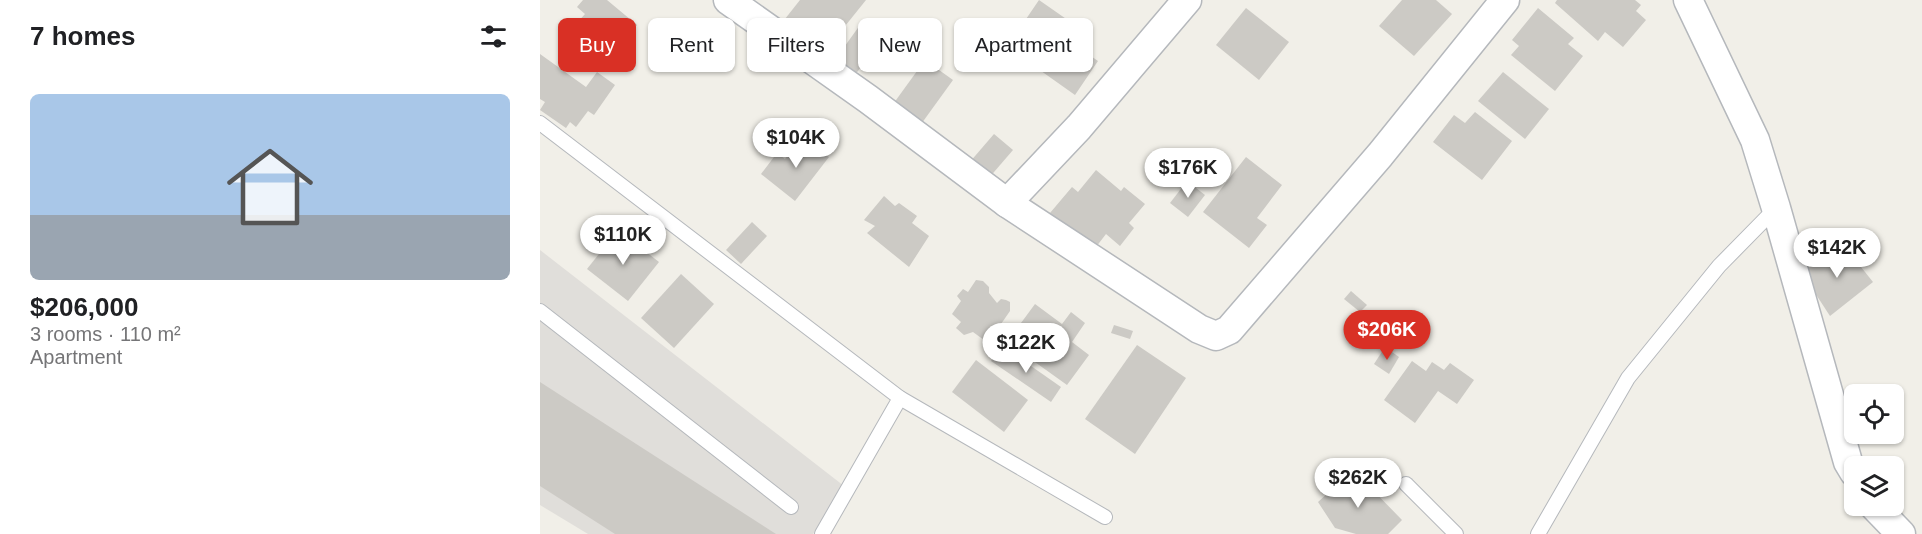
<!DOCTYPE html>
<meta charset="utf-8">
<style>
:root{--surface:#fff;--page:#f2f2f2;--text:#202124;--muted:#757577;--line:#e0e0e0;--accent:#d93025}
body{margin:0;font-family:Arial,sans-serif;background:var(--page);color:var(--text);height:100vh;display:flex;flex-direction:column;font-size:22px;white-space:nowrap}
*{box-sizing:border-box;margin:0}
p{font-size:20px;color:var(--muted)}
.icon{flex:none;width:33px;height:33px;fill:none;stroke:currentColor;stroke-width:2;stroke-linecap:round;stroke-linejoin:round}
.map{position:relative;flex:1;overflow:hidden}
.drawer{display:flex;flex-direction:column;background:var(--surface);width:540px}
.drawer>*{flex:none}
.top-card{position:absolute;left:18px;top:18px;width:570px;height:54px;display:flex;gap:12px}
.fabs{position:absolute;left:1304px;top:384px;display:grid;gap:12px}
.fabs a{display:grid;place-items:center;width:60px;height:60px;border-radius:9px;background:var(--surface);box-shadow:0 2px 4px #0004;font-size:30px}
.price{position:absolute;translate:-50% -51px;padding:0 14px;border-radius:21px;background:#fff;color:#222;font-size:20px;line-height:39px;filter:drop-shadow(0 2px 3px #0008)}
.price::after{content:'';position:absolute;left:50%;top:36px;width:18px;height:14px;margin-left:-9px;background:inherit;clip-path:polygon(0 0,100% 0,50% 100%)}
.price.current{background:var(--accent);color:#fff}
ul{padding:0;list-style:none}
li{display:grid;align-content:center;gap:12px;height:318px;padding:0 30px}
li+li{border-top:2px solid var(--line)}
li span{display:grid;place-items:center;height:186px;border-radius:9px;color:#555}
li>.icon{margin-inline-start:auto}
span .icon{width:108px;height:108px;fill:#fffc;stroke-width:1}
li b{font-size:26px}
h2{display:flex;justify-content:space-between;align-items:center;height:72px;padding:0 30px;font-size:26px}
.chip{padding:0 21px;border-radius:9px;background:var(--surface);box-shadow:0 2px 4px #0004;font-size:21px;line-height:54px}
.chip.current{background:var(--accent);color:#fff}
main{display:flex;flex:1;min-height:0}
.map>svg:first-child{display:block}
</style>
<main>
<section class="drawer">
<h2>7 homes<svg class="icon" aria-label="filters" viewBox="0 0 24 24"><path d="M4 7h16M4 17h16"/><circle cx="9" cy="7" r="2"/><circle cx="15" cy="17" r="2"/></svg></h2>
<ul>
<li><span style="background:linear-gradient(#a9c7e8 65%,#9aa5b1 0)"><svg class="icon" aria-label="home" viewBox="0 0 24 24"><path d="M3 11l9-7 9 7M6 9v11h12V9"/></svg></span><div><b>$206,000</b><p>3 rooms · 110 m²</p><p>Apartment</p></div></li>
</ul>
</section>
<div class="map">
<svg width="1382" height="534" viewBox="0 0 1382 534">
<rect width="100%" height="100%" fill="#f1efe8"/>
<polygon fill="#e0deda" points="0,250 304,486 273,534 48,534 0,505"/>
<g fill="#cccac5">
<polygon points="43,0 67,0 97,25 74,54 36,24 45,14 37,7"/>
<polygon points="260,0 326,0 281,56 241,24"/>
<polygon points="499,0 532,23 522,36 558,61 535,95 467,47"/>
<polygon points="862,0 896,0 912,14 874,56 839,26"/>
<polygon points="1017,0 1095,0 1101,5 1096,11 1106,20 1083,47 1065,32 1058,41 1015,3"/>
<polygon points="706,8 749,42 719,80 676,45"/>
<polygon points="998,8 1034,38 1028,44 1043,56 1015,91 971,55 979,46 972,40"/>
<polygon points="320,25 341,40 312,79 292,64"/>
<polygon points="0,54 46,87 57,72 75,85 54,115 48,111 36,127 30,122 26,128 0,110 5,102 0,99"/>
<polygon points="385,60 413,80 379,127 351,107"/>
<polygon points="963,72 1009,109 985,139 938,101"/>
<polygon points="935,112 972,141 942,180 893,142 914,115 925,123"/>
<polygon points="454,134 473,150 448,179 429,163"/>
<polygon points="262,137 289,157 255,201 221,174 237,153 245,159"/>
<polygon points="706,157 742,185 717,218 727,225 709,248 663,212"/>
<polygon points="556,170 581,191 584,187 605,204 589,223 594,228 580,246 566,234 556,247 514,226 519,220 510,213 532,187 538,192"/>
<polygon points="647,181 665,195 648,217 630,203"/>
<polygon points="344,196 355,206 359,203 377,216 372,223 389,236 369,267 327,233 335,226 324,220"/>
<polygon points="212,222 227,236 201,264 186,250"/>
<polygon points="78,230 119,262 88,301 47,269"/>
<polygon points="1301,242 1333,282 1290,316 1262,273"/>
<polygon points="141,274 174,304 134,348 101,318"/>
<polygon points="436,280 443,281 449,287 449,293 457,303 461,299 466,300 470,302 470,311 461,324 464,327 452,341 444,340 433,332 424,335 416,328 421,322 412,314 421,301 417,296 423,289 428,292"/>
<polygon points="811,291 827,305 820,312 804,299"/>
<polygon points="495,304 522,324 531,312 545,323 532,342 549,355 527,385 467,342"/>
<polygon points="574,325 593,331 590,339 571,333"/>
<polygon points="461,345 521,387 511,402 451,361"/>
<polygon points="597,345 646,378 595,454 545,419"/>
<polygon points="845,347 859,357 849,374 834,364"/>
<polygon points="436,360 488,400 464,432 412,392"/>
<polygon points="872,361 886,371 892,362 904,370 910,363 934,380 917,404 898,391 875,423 844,400"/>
<polygon points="0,382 236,534 75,534 0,486"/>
<polygon points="809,474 819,484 824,481 862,520 848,534 816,534 795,528 778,502"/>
</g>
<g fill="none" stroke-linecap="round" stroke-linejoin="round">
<defs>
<g id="service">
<polyline points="0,123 360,398 282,534"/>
<polyline points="0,311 251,507"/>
<polyline points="360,398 565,517"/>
<polyline points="866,484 916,534"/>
<polyline points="998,534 1088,378 1179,266 1236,208"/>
</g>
<g id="minor">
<polyline points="188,0 328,99 467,203 659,329 676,336 689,330 840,155 965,0"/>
<polyline points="1148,0 1215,140 1236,208 1308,462 1314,472"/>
<polyline points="467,203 539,127 647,0"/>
<polyline points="1334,506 1361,534"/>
</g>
</defs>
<use href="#service" stroke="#b5b8bc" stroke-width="16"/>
<use href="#minor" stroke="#b5b8bc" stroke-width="31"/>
<use href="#service" stroke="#fff" stroke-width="14"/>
<use href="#minor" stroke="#fff" stroke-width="28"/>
</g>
</svg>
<div class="fabs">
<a><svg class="icon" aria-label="locate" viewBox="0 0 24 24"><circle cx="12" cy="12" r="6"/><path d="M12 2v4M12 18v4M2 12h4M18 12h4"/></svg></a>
<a><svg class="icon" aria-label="layers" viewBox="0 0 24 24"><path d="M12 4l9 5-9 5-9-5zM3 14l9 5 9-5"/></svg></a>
</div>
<b class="price" style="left:256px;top:169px">$104K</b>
<b class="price" style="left:648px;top:199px">$176K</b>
<b class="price" style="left:83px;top:266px">$110K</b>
<b class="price" style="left:1297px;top:279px">$142K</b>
<b class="price current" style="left:847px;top:361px">$206K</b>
<b class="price" style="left:486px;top:374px">$122K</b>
<b class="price" style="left:818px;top:509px">$262K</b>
<div class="top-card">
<a class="chip current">Buy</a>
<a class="chip">Rent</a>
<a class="chip">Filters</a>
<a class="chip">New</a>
<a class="chip">Apartment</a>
</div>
</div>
</main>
